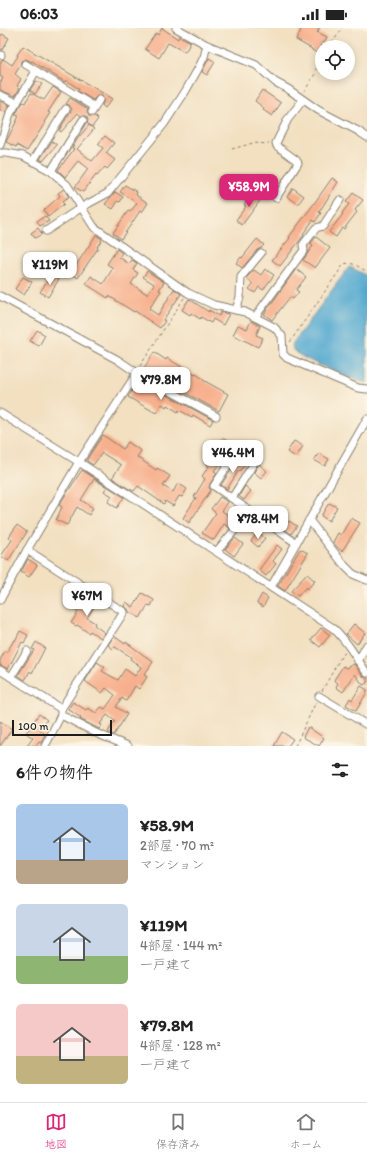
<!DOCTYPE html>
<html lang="ja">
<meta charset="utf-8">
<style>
:root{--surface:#fff;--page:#f2f2f2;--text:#222;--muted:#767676;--line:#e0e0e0;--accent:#db2777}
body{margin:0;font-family:Itim,"Klee One",sans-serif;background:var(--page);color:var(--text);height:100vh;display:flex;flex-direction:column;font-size:15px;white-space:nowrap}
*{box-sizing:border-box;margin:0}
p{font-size:13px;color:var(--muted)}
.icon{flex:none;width:22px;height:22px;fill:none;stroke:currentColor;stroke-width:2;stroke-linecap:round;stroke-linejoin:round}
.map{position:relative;height:718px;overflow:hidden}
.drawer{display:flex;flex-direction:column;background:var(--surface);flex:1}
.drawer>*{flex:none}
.controls{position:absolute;left:315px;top:12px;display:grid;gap:8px}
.controls a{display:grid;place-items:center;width:40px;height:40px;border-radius:50%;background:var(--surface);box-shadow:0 2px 10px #0003;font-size:20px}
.scale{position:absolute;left:12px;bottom:10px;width:100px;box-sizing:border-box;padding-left:4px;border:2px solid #1c1c1c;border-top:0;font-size:11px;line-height:14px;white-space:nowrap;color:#1c1c1c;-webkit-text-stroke:3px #fcf5e5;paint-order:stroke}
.price{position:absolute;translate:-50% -34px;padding:0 9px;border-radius:8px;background:#fff;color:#222;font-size:13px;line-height:26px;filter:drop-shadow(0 1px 2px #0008)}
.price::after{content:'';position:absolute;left:50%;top:24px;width:12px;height:9px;margin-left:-6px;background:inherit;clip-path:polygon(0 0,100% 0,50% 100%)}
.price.selected{background:var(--accent);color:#fff}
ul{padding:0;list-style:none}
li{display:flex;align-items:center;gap:12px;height:100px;padding:0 16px}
li span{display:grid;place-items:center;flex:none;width:112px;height:80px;border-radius:6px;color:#555}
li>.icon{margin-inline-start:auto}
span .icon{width:48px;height:48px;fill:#fffc;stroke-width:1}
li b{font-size:17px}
h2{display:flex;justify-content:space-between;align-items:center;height:48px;padding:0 16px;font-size:17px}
.status{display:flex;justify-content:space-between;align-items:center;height:28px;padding:0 20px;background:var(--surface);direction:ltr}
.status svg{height:11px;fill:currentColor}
.tabs{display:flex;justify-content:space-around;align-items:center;height:56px;border-top:1px solid var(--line);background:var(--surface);font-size:11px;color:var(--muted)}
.tabs a{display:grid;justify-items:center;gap:2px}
.tabs .selected{color:var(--accent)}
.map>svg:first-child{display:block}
</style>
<div class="status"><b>06:03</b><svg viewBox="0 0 49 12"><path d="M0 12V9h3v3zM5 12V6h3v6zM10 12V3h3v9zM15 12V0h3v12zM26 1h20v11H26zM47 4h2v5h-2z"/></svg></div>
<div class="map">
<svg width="367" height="718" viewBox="0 0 367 718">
<rect width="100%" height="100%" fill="#fcf5e5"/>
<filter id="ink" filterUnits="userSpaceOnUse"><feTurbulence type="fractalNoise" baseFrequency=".025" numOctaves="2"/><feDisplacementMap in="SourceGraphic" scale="8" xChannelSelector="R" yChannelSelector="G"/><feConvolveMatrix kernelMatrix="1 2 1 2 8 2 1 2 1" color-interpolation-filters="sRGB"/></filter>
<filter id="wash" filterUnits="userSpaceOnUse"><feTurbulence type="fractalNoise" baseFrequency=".012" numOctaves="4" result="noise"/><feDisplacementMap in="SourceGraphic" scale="16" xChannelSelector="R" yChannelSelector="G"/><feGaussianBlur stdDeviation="0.9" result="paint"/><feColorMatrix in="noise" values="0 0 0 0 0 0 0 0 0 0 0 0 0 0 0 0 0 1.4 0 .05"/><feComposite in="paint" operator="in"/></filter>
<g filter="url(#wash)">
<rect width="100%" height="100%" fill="#f2e0c1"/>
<path fill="#53a9d0" stroke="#386276" d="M 349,239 L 352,240 L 367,248 L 367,355 C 356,353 300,330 294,323 C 292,320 292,318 293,315 Z"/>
<g id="blocks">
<g fill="#f7b08d">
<polygon points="162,0 178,11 179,8 191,14 185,24 168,15 159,30 145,21 156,5 158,7"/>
<polygon points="302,0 320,0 317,4 327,9 324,15 322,14 317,25 312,22 312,21 296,12"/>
<polygon points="2,6 9,10 2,22 0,22 0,9"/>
<polygon points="23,18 106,67 112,71 105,80 102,77 104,72 102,68 97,68 93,72 78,63 79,61 66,52 65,54 32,33 32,34 26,31 21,33 20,38 15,46 21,51 17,58 20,60 15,68 0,62 0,55 3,50 0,48 0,35 3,31 12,37 18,28 17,27"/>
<polygon points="209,30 215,34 207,47 202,44"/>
<polygon points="36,53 42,56 35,66 30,62"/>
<polygon points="53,59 61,64 48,84 50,85 44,94 45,95 27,123 17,117 16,119 6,114 19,88 15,87 23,74 25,75 31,65 44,72"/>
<polygon points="262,62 281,75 272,88 263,82 264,80 255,73"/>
<polygon points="70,70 88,81 87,84 89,88 95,88 98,91 92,99 87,95 88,92 86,88 81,88 78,85 61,104 59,102 72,81 69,77 66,76"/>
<polygon points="0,73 10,77 5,84 0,82"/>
<polygon points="89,97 94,101 77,121 92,133 103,120 98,116 105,108 114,115 106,125 115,132 107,141 105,139 97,148 96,147 83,164 75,159 88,141 78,133 65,149 58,142 74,121 72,120 78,110"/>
<polygon points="52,113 57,117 43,133 40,131"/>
<polygon points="332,150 338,154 319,184 321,185 315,194 313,192 303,206 304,207 280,238 272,232 290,210 289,209 313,177"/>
<polygon points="125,157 137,164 136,167 148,175 142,184 140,183 121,211 113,205 128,183 130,184 137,175 120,164"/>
<polygon points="293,160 304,168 298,176 287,168"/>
<polygon points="64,161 69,169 62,174 64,176 48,189 44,182 60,168 58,165"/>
<polygon points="115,164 123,169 120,174 118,173 113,181 105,176"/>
<polygon points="254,164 262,170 242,197 236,192 246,178 244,177"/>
<polygon points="353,165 363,172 355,182 357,184 350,193 344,201 342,200 336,209 329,204 343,186 342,185 349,176 346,174"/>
<polygon points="45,188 49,193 40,198 37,193"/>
<polygon points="38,200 42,206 35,210 31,205"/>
<polygon points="96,207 102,211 97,219 98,220 78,250 71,245"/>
<polygon points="316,209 330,220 315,240 303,232 313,218 310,216"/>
<polygon points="257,211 264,217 261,220 257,222 242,240 236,235 241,229 242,230"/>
<polygon points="117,221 122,225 119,229 129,236 132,232 137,235 133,242 138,245 131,256 147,266 154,256 143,249 147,243 164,254 159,262 161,263 149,281 158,287 174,261 181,266 163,292 165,293 160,300 135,283 134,284 109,268 108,270 86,256 91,248 103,256 113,240 107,236"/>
<polygon points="265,241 274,247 263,262 259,259 255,265 249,261 253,256 246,250 254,242 261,247"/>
<polygon points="296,241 306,249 296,262 299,264 293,271 290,269 272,292 264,286"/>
<polygon points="52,246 59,251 48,269 40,264"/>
<polygon points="23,249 32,254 24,267 15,261"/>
<polygon points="189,271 209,284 209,282 219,288 221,284 229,286 223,297 213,291 211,295 201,289 200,291 191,285 190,287 182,282"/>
<polygon points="251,293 260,298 256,307 263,310 258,319 233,307 238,297 247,301"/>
<polygon points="37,302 45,307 39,318 30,313"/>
<polygon points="154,324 166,332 167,330 195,347 196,346 203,351 203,352 228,366 219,383 143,342"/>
<polygon points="139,352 213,392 210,397 193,387 192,389 179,382 178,384 167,377 166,379 162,376 156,385 128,369"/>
<polygon points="103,407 123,421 128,414 141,423 137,429 156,442 157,440 170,448 163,458 173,464 178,455 187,461 182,469 179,468 173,478 165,473 164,476 138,458 134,463 129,461 112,450 121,437 102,425 93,437 87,433 87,431"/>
<polygon points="294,413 303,418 296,429 287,424"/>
<polygon points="219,418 225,423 218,432 221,434 214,443 217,445 210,456 209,460 211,462 189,495 183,490 196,470 194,469 205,451 202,448 209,438 207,436"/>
<polygon points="319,425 329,431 325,438 314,432"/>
<polygon points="238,432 245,436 240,443 239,442 227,461 221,457"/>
<polygon points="259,436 267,443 261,450 254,444"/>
<polygon points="82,442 124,469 117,480 108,474 112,468 104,463 107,459 94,451 81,472 93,480 89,487 77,479 67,497 56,492 62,479 59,477"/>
<polygon points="245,458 251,463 244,472 239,468"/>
<polygon points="220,469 228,474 222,483 231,489 237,480 246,486 244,488 256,496 250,503 244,499 245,494 241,491 236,492 230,500 224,496 214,512 202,505 216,485 211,481"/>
<polygon points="329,475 337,479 329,493 321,488"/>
<polygon points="351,490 360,495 342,523 338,520 333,514 338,505 341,507"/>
<polygon points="289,493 297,498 291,506 283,500"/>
<polygon points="17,497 27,504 8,533 1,528 12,512 9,509"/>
<polygon points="258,504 265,510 258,519 251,513"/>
<polygon points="235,510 243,516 234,528 225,521"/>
<polygon points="277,517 282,521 273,533 276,536 266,548 259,542"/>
<polygon points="300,521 308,525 285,563 278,558"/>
<polygon points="28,531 37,537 29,549 21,544"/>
<polygon points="307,546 315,553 307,561 306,559 298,568 291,563"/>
<polygon points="142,565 154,572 151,578 148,577 140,590 129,584 128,581 124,578 126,574 133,579"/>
<polygon points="262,566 268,570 263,579 257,575"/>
<polygon points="89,568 98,573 87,590 95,595 94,597 105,605 101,610 90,603 89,605 77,597 76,598 71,595 78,584 73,581 76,575 82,579"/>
<polygon points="354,596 365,605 357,616 346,606"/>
<polygon points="321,600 330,607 320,619 311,612"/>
<polygon points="20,603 28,607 24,615 22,614 8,641 0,637 0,632 5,623 7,624 14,612 15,613"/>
<polygon points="114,608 125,616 126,614 153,634 144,647 147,649 139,661 135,658 126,673 122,670 116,679 127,686 114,707 108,704 115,693 107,687 100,696 102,697 99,701 80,691 81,690 68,681 73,674 86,682 88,680 96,685 101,679 105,681 115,667 106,660 102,665 85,653 97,634 105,639 102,643 118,652 125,641 135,648 141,639 130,631 131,629 115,619 113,621 108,617"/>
<polygon points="36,614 45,620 32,645 30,643 25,652 18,647 34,622 32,621"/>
<polygon points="354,636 363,648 367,650 367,655 363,657 355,646 343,664 336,659 338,655 334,652 343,638 346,640"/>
<polygon points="361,658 367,662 367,664 356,683 346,677 350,670 352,672"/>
<polygon points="39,686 47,692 40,702 45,706 41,715 39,714 36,718 27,718 33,710 26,705"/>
<polygon points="0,693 12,701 0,718"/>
<polygon points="308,699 324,710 319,718 303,709"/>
<polygon points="282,704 293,711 288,718 274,718"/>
</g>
</g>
</g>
<g filter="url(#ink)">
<use href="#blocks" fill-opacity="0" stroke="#877e6e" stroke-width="1"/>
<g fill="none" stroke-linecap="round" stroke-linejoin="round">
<defs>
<g id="minor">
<polyline points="176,0 207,17 256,37 275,54 288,61 318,82 358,103 367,109"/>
<polyline points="0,27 1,27"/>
<polyline points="25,36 95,79"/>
<polyline points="0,67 17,75"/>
<polyline points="92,84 99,72"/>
<polyline points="0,117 10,86 36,43"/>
<polyline points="0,125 7,125 23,128 51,143 67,157 94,199 188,265 214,277 245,284 274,299 282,308 283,326 287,330 358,360 367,361"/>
<polyline points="33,133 66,81"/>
<polyline points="51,143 83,92"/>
<polyline points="276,170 298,135 296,132 277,118 276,115 288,91 303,72"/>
<polyline points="46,203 82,179 108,165 164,96 185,64 198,41 204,29 207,17"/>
<polyline points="0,268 118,332 137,345 216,388"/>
<polyline points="236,282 240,269 241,249 261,225"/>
<polyline points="255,289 304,222 303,217 316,200 323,198 340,172"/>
<path d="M 0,385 L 79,434 L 333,600 C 348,613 355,629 367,645"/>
<polyline points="223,415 236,425"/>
<polyline points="232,470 254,435 236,425 214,458 296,515"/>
<polyline points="309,492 345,538 353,546 367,552"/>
<polyline points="27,522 124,584 61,681 61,687 45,718"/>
<polyline points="217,523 240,496"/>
<polyline points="271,559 367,391"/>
<polyline points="0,572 27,522 79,434 137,345"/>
<polyline points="358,633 367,617"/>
<polyline points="0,642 61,681"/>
<polyline points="11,649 27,623"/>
<polyline points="319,668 367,697"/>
<polyline points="61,687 98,706 128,718"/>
</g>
</defs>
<use href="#minor" stroke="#877e6e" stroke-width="9"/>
<g stroke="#877e6e" stroke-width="1" stroke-dasharray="3 3" stroke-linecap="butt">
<polyline points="327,19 335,11 342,0"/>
<polyline points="304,64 315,46 317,36 322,23"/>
<polyline points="232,121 253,115 269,116"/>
<path d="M 290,314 L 344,236 C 353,233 360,240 367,244"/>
<polyline points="140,338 184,270"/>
<polyline points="322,663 342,627 345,625"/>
<polyline points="295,718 316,674"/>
</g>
<use href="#minor" stroke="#fff" stroke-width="7"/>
</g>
</g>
</svg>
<div class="controls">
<a><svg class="icon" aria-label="locate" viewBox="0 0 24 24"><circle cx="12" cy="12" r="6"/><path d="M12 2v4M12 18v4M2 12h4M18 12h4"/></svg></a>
</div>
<div class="scale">100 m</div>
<b class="price selected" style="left:249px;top:180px">¥58.9M</b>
<b class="price" style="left:50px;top:258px">¥119M</b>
<b class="price" style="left:161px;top:373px">¥79.8M</b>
<b class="price" style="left:233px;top:446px">¥46.4M</b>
<b class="price" style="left:258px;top:512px">¥78.4M</b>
<b class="price" style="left:87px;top:589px">¥67M</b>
</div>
<section class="drawer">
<h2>6件の物件<svg class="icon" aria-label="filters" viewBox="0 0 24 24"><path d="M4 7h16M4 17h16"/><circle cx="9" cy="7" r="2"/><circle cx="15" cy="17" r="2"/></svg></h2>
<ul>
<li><span style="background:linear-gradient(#a9c7e8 70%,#b9a48a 0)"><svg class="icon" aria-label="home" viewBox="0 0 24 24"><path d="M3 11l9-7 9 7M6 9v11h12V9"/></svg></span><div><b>¥58.9M</b><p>2部屋 · 70 m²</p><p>マンション</p></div></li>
<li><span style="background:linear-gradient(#c9d6e8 65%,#8fb573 0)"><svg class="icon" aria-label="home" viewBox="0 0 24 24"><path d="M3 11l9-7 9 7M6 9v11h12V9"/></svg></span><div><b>¥119M</b><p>4部屋 · 144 m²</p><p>一戸建て</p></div></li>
<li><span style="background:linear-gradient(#f6c9c9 65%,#c2b280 0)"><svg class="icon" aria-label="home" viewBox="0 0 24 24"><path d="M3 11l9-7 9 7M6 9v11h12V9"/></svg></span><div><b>¥79.8M</b><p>4部屋 · 128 m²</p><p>一戸建て</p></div></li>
</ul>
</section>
<nav class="tabs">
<a class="selected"><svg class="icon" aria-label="map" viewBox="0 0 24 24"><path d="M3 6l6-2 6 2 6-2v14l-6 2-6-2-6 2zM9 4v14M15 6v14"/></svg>地図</a>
<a><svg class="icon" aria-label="saved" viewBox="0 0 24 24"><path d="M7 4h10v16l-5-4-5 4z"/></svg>保存済み</a>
<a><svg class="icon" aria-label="home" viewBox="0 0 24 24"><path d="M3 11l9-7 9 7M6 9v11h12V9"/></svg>ホーム</a>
</nav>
